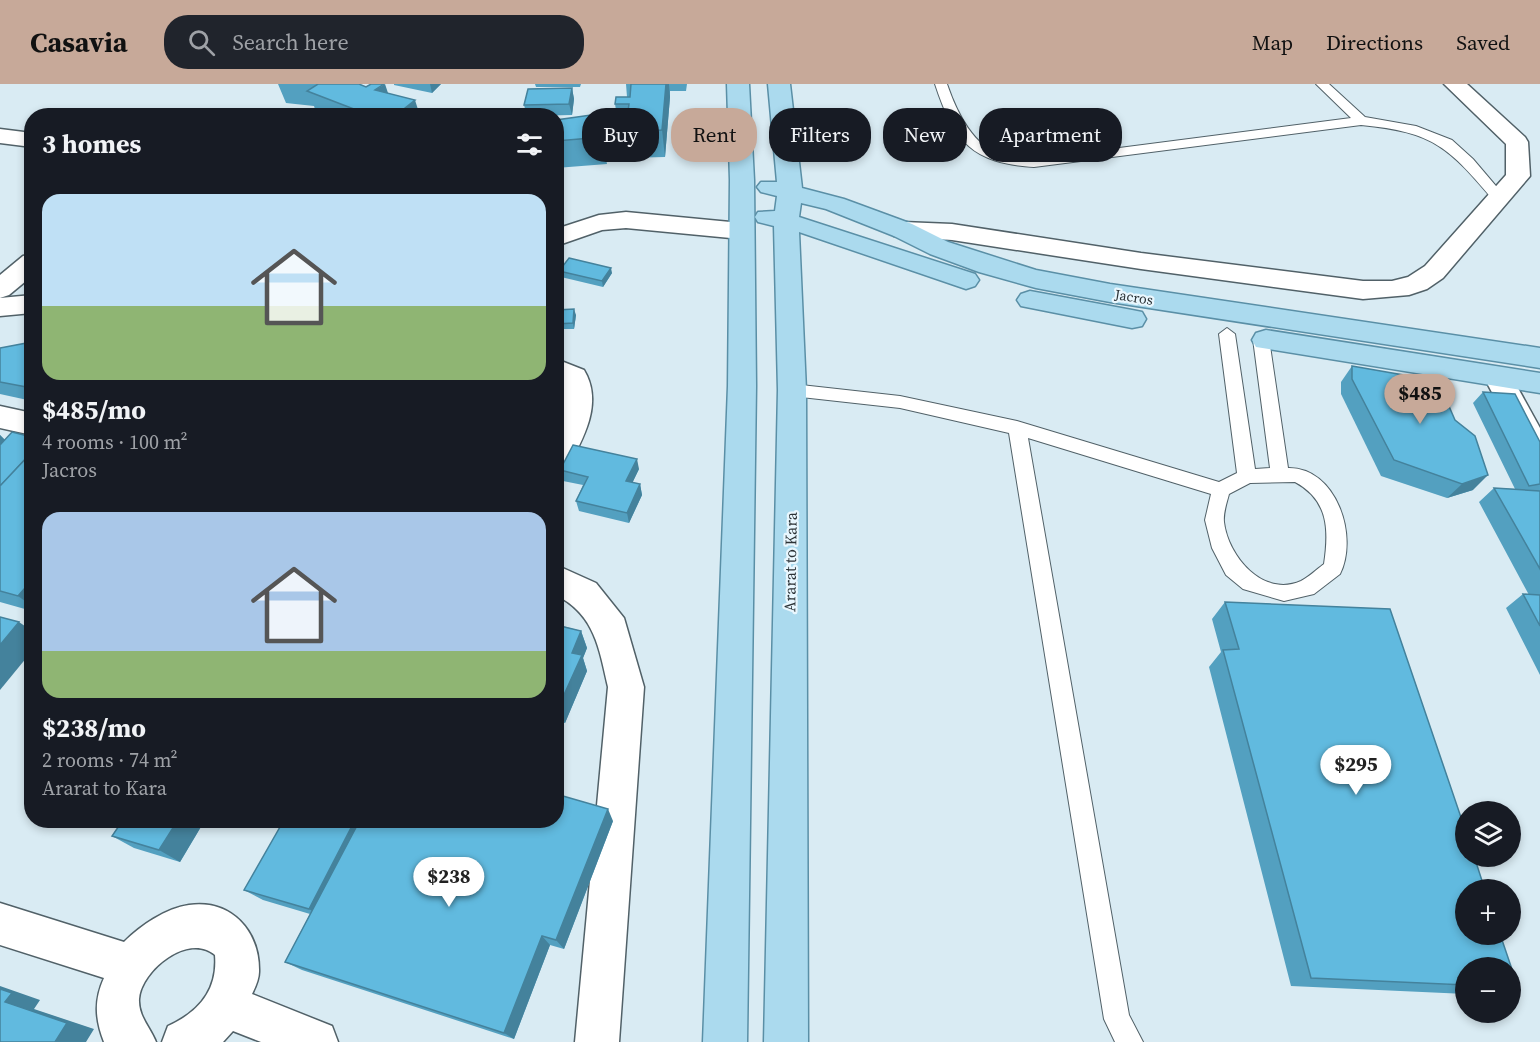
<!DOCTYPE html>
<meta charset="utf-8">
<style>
:root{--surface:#171b24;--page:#20242c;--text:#f1f3f6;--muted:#9ea1a6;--accent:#c7a999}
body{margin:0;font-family:"Source Serif 4",serif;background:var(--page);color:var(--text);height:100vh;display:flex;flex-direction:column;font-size:22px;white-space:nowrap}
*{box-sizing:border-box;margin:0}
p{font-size:20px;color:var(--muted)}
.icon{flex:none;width:33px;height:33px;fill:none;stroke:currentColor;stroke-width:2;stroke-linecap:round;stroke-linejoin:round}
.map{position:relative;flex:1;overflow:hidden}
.drawer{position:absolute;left:24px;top:24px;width:540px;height:720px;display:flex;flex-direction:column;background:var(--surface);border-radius:24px;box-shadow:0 3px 9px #0003}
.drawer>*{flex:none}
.hud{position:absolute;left:582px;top:24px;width:570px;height:54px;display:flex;gap:12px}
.fabs{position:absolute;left:1455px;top:717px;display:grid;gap:12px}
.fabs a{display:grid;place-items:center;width:66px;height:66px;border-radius:50%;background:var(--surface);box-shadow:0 3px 9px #0003;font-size:30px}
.price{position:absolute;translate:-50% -51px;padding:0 14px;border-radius:21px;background:#fff;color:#222;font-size:20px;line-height:39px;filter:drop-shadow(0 2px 3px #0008)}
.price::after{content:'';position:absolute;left:50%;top:36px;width:18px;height:14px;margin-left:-9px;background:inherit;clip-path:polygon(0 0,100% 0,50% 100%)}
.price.current{background:var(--accent);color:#111}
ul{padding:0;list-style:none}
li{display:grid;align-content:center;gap:12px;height:318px;padding:0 18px}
li span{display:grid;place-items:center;height:186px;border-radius:18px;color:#555}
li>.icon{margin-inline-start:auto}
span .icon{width:108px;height:108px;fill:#fffc;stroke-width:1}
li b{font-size:26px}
h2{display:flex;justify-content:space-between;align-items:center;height:72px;padding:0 18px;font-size:26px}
.tag{padding:0 21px;border-radius:24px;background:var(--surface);box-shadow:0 3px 9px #0003;font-size:21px;line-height:54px}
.tag.current{background:var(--accent);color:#111}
header{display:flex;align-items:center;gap:36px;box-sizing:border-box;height:84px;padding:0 30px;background:var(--accent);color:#111}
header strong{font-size:28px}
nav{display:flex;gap:33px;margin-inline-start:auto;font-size:21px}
.search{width:420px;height:54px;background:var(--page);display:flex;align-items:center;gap:15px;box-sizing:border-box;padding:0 21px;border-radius:24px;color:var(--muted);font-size:22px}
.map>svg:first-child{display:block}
</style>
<header>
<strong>Casavia</strong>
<div class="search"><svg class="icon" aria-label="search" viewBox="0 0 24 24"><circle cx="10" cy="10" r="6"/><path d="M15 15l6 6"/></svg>Search here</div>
<nav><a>Map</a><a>Directions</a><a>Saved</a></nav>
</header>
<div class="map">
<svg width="1540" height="958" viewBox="0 0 1540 958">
<rect width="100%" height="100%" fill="#d9ebf3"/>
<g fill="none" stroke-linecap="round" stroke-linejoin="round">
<defs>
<g id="lane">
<path d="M 935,0 L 947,0 C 957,29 973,63 1005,73 C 1014,75 1025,74 1034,75 L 1351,34 L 1316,0 L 1329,0 L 1365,33 L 1416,42 L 1452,56 L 1473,75 L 1507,115 L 1505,118 L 1495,118 C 1449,64 1435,48 1361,41 L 1034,83 C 972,79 954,58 935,0 Z"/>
<path d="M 1227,244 L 1235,250 L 1255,385 L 1270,384 L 1253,255 L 1261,249 L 1269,255 L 1288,384 C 1336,383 1359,452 1340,490 L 1314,510 L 1284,517 L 1243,505 L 1226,491 L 1212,464 L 1205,436 L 1211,410 L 1028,354 L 1129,931 L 1143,958 L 1115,958 L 1104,935 L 1009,349 L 900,324 L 792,312 L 783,306 L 792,300 L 900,312 L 1017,337 L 1219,398 L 1237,389 L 1219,250 ZM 1295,398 C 1329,416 1329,447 1324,480 C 1317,485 1309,493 1301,497 C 1263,514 1228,472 1224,438 C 1223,429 1227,418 1229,410 L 1250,399 Z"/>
</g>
<g id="street">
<polygon points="1444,0 1467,0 1525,53 1528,58 1530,92 1443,194 1427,205 1409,211 1363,215 1141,185 952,156 894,152 891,146 894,140 903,138 952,140 1141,169 1363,197 1392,197 1408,193 1425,182 1506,91 1506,60"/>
<polygon points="0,45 32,49 32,63 0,59"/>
<polygon points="626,128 741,139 750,141 753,147 750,153 741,155 626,144 602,146 556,162 556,145 599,131"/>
<polygon points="32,170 32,192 9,211 0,214 0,191 23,172"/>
<polygon points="32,211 32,229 0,232 0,214"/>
<path d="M 556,275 L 584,286 C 604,319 583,355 567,385 L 556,389 L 556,345 L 564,315 L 562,299 L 556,297 Z"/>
<polygon points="1498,283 1508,286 1540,344 1540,384 1529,380 1484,293 1488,286"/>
<polygon points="0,322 32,329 32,351 0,344"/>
<path d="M 556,481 L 596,499 L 624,534 L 644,603 L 619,958 L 575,958 L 608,603 C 599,564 595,531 556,511 Z"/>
<path d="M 0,819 L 124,858 C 140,842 166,824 189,821 C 231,815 260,847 259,888 C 259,895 255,904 252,910 L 332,942 L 338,958 L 261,958 L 233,947 L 223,958 L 162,958 L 168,942 C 199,928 218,906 215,871 C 189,848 141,886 139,915 C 138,932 150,943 156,958 L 104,958 C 95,935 94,916 104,894 L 0,861 Z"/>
</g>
<g id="primary">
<polygon points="727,0 749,0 754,96 756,302 747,958 703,958 728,302 730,96"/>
<polygon points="768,0 790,0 802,104 844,115 912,140 948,158 1036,186 1110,200 1540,264 1540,284 1110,218 1036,204 979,188 930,170 894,152 826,125 801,119 799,133 975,190 979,196 975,202 966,205 799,148 806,306 808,958 764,958 778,306 774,142 758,138 755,133 758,128 775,127 777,112 761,108 757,103 761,98 777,98"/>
<polygon points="1030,207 1132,226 1142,228 1146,235 1142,242 1132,244 1021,222 1017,216 1021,210"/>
<polygon points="1266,246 1540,289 1540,309 1256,263 1252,256 1256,249"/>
</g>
</defs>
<use href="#lane" stroke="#516168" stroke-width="2"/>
<use href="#street" stroke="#516168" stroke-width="3"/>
<use href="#primary" stroke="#5a8fa6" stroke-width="3"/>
<use href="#lane" fill="#fff" fill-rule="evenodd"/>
<use href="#street" fill="#fff" fill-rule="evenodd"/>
<use href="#primary" fill="#abdaee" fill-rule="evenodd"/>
</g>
<g fill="#53a0c0">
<polygon points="278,0 359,0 366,3 388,10 420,32 317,32 314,22 286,19"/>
<polygon points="394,0 441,0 432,9 394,1"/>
<polygon points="535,0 581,0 580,3 536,3"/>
<polygon points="626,0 687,0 686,7 670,7 670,13 665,73 624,74 615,20 627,13"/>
<polygon points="572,4 574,15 572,31 527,32 524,21"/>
<polygon points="598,30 607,80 556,84 556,36"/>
<polygon points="559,187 612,189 603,203 561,193"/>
<polygon points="556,226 576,231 574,245 556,245"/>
<polygon points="32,258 32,317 0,310 0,264"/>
<polygon points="1352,282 1473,406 1447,414 1381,392 1341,310 1341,298"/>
<polygon points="1483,308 1540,358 1540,591 1506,524 1523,510 1529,511 1479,418 1494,404 1515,405 1473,319"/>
<polygon points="0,351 5,356 32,353 32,527 0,518"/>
<polygon points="639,385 632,399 640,400 642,411 629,439 579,427 576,417 583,401 563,397 560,386"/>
<polygon points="1225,518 1390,525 1466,748 1466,772 1474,772 1485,806 1466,806 1466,850 1500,850 1518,903 1510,905 1510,884 1466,884 1466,910 1291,902 1209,583 1221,568 1212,535"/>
<polygon points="556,535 559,541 581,547 587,564 583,574 587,587 565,639 556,637"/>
<polygon points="123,736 205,736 180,778 134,764 112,752"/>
<polygon points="613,737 564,865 550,861 514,955 302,886 285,878 310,830 263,816 244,806"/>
</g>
<g fill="#44829c">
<polygon points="385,0 394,27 375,6"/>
<polygon points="430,0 441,0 432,9"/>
<polygon points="666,0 669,0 670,13 665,73 662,46"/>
<polygon points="572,4 574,15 572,31 569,20"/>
<polygon points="415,16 420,32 395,32"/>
<polygon points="611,184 612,189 603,203 602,197"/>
<polygon points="574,225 576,231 574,245 573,239"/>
<polygon points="0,351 19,370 0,390"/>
<polygon points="637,375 639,385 628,408 626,397"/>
<polygon points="1488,391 1473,406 1447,414 1462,400"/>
<polygon points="640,400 642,411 629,439 627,429"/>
<polygon points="32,496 32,522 18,512"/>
<polygon points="19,538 32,547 32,567 0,606 0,561"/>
<polygon points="581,547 587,564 583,574 587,587 565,639 558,624 572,569"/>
<polygon points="608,725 613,737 564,865 556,856"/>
<polygon points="178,736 205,736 180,778 159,766"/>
<polygon points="355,736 376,736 325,835 309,825"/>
<polygon points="542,852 550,861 514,955 504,949"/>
<polygon points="0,902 40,916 34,925 94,945 86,958 55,958 5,918 0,905"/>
</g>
<g fill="#61badf" stroke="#44829c" stroke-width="1.5">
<polygon points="318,0 359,0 366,3 371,0 384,0 375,6 415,16 395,32 372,32 307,7"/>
<polygon points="631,0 666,0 662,46 620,47 622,34 627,34 629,20 615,20 616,13 630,13"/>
<polygon points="572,4 569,20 524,21 528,5"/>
<polygon points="550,29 550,32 537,32 537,30"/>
<polygon points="598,30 603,53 556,57 556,36"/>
<polygon points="569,174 611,184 602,197 559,187"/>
<polygon points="574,225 573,239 556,240 556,226"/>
<polygon points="32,258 32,304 0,298 0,264"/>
<polygon points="1352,282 1438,297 1455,336 1475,352 1488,391 1462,400 1394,376 1352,295"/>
<polygon points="1483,308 1515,310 1540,358 1540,400 1529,402"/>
<polygon points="12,348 32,353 32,368 0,402 0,361"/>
<polygon points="573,361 637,375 626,397 640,400 627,429 576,417 588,393 560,386"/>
<polygon points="32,368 32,496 18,512 0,507 0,402"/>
<polygon points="1494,404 1540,407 1540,485"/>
<polygon points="1523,510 1540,511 1540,542"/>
<polygon points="1225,518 1390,525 1466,748 1466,772 1474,772 1485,806 1466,806 1466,850 1500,850 1518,903 1510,903 1510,884 1466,884 1466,901 1311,894 1223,566 1239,565"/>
<polygon points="0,533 19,538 0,561"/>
<polygon points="556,541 581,547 572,569 582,571 558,624 556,623"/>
<polygon points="556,710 608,725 556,856 542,852 504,949 285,878 360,736 556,736"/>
<polygon points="123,736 178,736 159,766 112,752"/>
<polygon points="284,736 355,736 309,825 244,806"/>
<polygon points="0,905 12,909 5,918 67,939 55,958 0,958"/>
</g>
<g text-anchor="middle" stroke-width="4.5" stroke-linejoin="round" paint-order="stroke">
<g font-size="14" fill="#2b3236" stroke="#e9f7fe">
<text transform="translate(1134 213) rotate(9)" y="5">Jacros</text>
</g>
<g font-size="16" fill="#2b3236" stroke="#e9f7fe">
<text transform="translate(790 478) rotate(-89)" y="6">Ararat to Kara</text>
</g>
</g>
</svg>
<div class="fabs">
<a><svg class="icon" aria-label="layers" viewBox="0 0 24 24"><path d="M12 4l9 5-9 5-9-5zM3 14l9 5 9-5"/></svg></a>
<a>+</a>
<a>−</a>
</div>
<b class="price current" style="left:1420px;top:341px">$485</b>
<b class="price" style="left:1356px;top:712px">$295</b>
<b class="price" style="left:449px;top:824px">$238</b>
<div class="hud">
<a class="tag">Buy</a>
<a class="tag current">Rent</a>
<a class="tag">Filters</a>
<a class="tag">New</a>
<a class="tag">Apartment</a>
</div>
<section class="drawer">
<h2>3 homes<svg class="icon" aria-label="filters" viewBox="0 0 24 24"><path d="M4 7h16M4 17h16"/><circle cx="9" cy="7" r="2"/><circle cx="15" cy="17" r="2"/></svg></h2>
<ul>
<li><span style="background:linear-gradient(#bfe0f5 60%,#8fb573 0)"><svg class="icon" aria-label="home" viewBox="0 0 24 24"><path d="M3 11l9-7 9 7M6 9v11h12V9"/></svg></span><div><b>$485/mo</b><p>4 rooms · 100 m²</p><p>Jacros</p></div></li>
<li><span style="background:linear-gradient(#a9c7e8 75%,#8fb573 0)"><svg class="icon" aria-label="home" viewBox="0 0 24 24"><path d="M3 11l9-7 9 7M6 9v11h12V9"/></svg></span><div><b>$238/mo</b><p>2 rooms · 74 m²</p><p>Ararat to Kara</p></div></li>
</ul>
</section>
</div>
